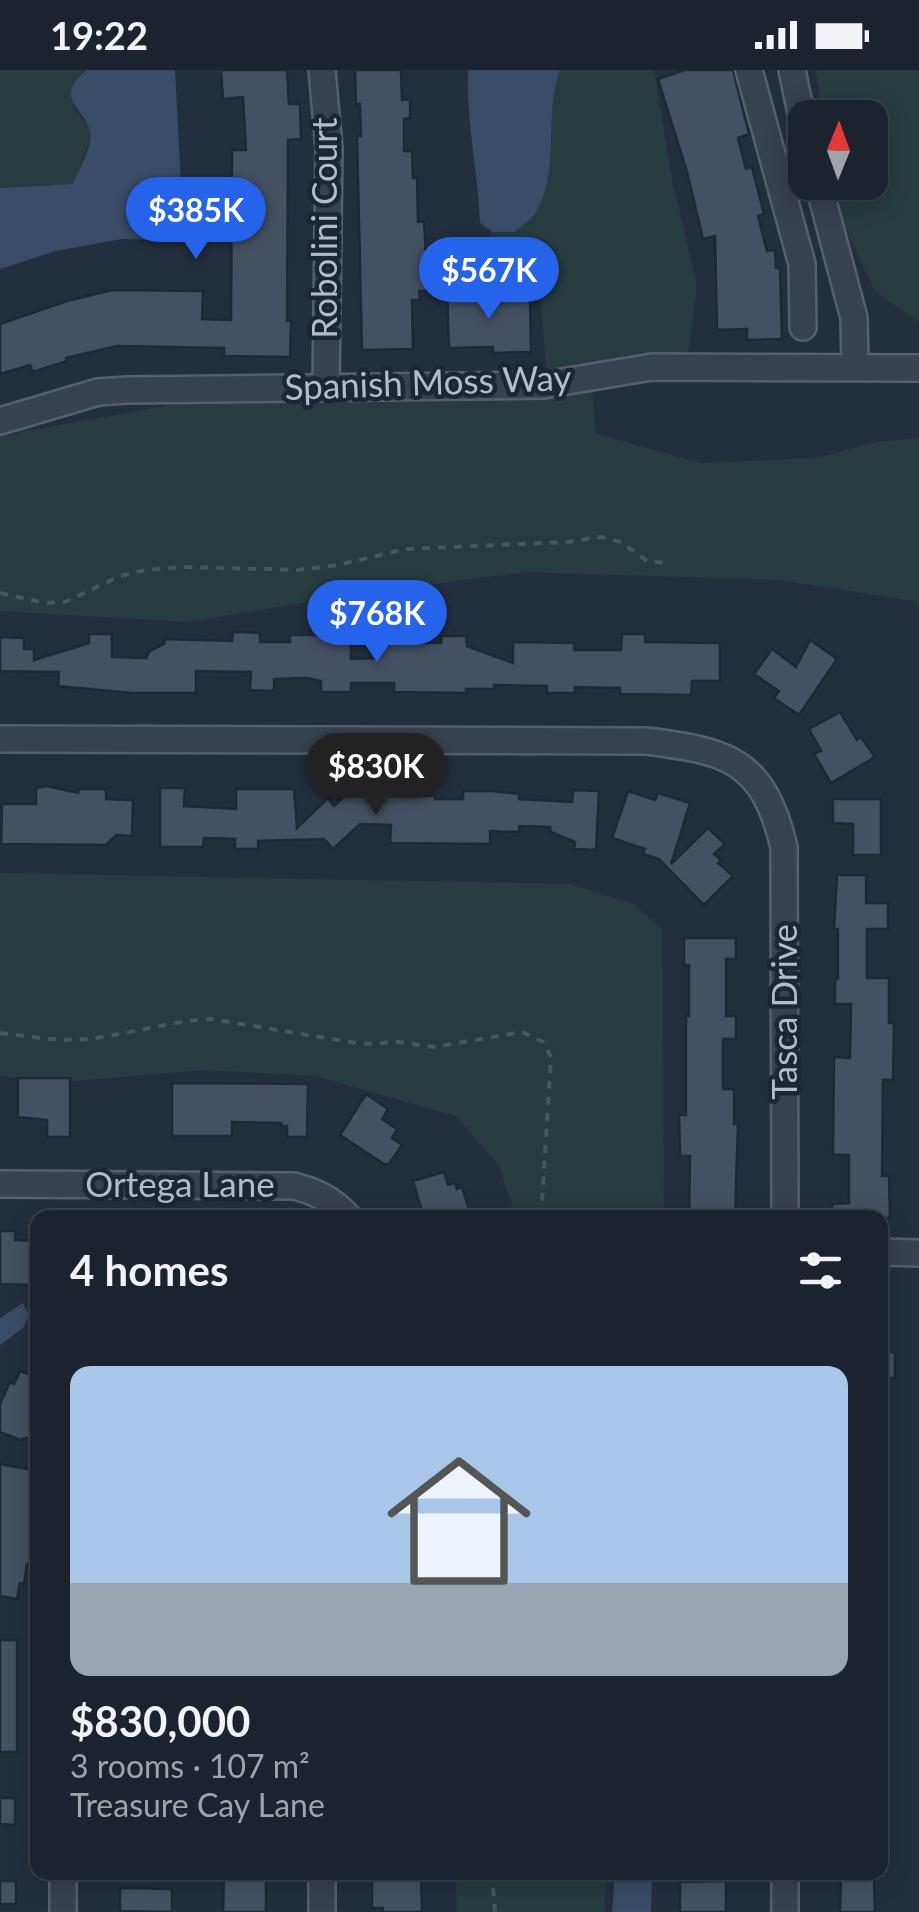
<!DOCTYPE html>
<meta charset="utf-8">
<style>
:root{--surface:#1b232e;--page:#242b36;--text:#f1f3f6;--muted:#a0a4aa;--line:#39404a;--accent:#2563eb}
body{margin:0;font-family:Lato,sans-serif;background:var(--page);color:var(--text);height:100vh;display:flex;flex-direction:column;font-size:38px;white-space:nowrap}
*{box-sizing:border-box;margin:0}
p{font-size:32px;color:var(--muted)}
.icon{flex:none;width:55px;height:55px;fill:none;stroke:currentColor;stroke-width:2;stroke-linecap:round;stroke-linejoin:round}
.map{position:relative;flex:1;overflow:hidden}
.side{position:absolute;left:30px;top:1140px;width:858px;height:670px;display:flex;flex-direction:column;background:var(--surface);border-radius:20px;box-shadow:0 5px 25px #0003,0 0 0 2px var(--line)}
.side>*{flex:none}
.needle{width:65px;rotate:1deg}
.fabs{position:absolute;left:788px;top:30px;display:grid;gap:20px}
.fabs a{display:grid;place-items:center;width:100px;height:100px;border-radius:20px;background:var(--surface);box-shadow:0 5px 25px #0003,0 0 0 2px var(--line);font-size:50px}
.price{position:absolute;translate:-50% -85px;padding:0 22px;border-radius:35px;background:var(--accent);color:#fff;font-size:32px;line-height:65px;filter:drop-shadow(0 2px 5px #0008)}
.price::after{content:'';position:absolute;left:50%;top:60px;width:30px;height:22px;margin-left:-15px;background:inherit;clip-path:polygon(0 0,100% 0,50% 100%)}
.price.selected{background:#222;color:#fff}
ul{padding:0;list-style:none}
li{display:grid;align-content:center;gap:20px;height:530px;padding:0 40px}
li span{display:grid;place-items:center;height:310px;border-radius:20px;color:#555}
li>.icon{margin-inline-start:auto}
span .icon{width:180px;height:180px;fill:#fffc;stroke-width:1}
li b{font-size:42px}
h2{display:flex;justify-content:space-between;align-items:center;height:120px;padding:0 40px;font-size:42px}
.status{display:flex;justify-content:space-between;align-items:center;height:70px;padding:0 50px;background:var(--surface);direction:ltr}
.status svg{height:28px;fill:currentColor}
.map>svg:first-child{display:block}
</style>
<div class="status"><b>19:22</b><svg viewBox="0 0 49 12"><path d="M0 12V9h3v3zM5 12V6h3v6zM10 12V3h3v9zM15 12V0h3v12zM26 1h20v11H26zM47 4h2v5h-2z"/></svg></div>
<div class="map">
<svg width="919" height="1842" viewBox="0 0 919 1842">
<rect width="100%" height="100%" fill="#242f3e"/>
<g fill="#263c3f">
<polygon points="0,0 87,0 78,7 73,37 90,59 90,69 73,114 0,118"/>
<polygon points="560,0 654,0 672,110 697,215 687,295 591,304 596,364 701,393 817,388 876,372 919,368 919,540 914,531 778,510 525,502 350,525 189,552 0,541 0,366 208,328 549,321 538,208 491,207 490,159 493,162 552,70 550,26"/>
<polygon points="816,0 919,0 919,252 875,221 839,144 834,113 870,112 870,48 822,47"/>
<polygon points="0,803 570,814 633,834 662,859 664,1147 512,1147 513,1139 499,1096 456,1046 315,1006 203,1000 62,1012 0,1006"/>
<polygon points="456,1803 607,1803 604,1842 457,1842"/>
</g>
<g fill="#394c67">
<path d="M 87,0 L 175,0 L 182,134 L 178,157 L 156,170 L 122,169 L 56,181 L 0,199 L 0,118 L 73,114 C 78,100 94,75 90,61 C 84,37 52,28 87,0 Z"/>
<path d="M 468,0 L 560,0 C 543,46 561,96 537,140 C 533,148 522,155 515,162 L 493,162 L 480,153 C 478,101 466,52 468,0 Z"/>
<polygon points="23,1233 29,1245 23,1258 0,1275 0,1248"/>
<polygon points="615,1803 652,1803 651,1842 612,1842"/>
</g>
<g fill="#455162" stroke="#1f2835" stroke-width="2.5">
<polygon points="221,0 287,0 289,34 300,34 301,69 288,70 287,251 291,251 290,287 224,286 224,278 117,276 66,288 67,291 33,302 30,295 0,304 0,254 67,231 112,220 203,221 202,249 231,250 232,80 246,80 243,27 223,29"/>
<polygon points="355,0 401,0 402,30 410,29 410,48 404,49 404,81 412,81 413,108 417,108 418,152 424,151 428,221 419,221 420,230 412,230 413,279 362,280 357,66 361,66 360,34 356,34"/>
<polygon points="685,0 733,0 749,64 738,68 746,99 752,97 764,144 758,146 767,181 775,180 776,198 780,198 782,269 747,270 747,259 717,260 715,166 703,169 687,102 658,9"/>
<polygon points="486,219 486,229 530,228 531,282 493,283 493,277 449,278 447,220"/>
<polygon points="233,562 260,563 260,572 290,572 290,565 351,565 351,589 377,588 379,579 394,572 441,573 441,566 466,566 467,576 513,593 513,572 574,573 574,580 621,580 622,564 645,564 645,572 720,573 720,611 692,611 691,625 620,624 620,618 575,617 575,623 547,623 547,616 494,615 494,619 466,619 466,623 394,622 394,613 351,613 351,622 321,622 321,611 307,608 274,609 274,621 250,620 251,602 196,601 196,623 132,623 58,616 59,602 0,601 0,567 24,568 24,579 34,579 34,590 89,573 89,564 112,564 112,587 146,588 150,581 164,574 165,569 232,571"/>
<polygon points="810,570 837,589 799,645 774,628 779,621 754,604 772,579 796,597"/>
<polygon points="840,642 857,670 861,667 875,687 831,713 814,684 821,681 809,659"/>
<polygon points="47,716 78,723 78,719 106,719 106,729 133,730 132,766 116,765 106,775 1,774 2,734 36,734 36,718"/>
<polygon points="160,718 185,718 184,736 236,739 236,719 294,719 297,758 328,728 334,736 345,725 391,726 391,719 415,719 415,726 435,726 435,729 463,729 463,721 491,721 519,724 519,729 572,732 573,720 599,721 596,780 574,779 575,772 551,762 550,757 519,756 519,762 490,761 490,774 390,773 391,755 360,754 333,779 324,769 258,771 258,779 235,779 235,769 204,768 203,777 160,777"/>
<polygon points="628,721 655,730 658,723 690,733 671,794 708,758 725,774 714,784 721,790 718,793 733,806 704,835 659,789 643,784 645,779 612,768"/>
<polygon points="833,729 881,729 881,785 853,785 853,754 833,753"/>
<polygon points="837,805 866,805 866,833 888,833 888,859 867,859 867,908 889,908 889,953 894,953 893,1010 883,1010 882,1106 889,1106 890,1148 832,1148 832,1134 849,1133 849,1085 833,1085 834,987 850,988 851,934 835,934 835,909 838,909 838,859 834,859"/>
<polygon points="684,868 736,868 736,889 726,889 726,946 736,946 736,969 723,969 723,1019 734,1019 734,1054 738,1054 735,1148 689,1148 690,1086 680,1086 679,1045 686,1045 686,946 689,946 689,895 684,895"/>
<polygon points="18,1008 70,1008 70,1067 47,1067 47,1050 18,1047"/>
<polygon points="172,1013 308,1014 307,1067 287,1067 287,1056 281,1056 281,1053 232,1052 232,1066 172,1066"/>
<polygon points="366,1024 388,1039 382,1049 397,1059 392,1068 402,1075 389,1094 384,1094 340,1065"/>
<polygon points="444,1102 448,1115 455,1113 457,1119 462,1117 472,1148 424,1148 413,1111"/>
<polygon points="0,1161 15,1161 15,1170 38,1171 38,1215 0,1214"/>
<rect x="880" y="1282" width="15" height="26"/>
<polygon points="20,1301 38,1308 38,1364 20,1370 0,1362 0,1334 10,1312 14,1314"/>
<polygon points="0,1394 38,1401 38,1430 30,1471 34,1471 30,1495 27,1494 24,1514 20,1513 17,1529 0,1526"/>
<rect x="0" y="1570" width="17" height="112"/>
<polygon points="0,1728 15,1728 15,1755 0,1754"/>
<polygon points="224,1802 266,1802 266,1842 223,1842"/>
<polygon points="372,1802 421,1802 422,1842 383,1842 383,1838 372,1838"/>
<polygon points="874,1809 875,1842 840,1842 841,1810"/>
<rect x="0" y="1811" width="16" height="23"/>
<polygon points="726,1811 726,1842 680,1842 680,1812"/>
<polygon points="120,1818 172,1819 172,1842 120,1841"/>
</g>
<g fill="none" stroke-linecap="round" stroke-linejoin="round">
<defs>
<g id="minor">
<polyline points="322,0 329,78 326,317"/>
<polyline points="749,0 802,194 803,257"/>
<polyline points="792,0 805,63"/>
<polyline points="818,112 854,248 855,296"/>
<polyline points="0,351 98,322 127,320 544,315 652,297 919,298"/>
<path d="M 0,669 L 646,671 C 727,681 763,689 784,777 L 785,1148"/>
<path d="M 0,1114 L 294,1116 C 317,1122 333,1130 349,1148"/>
<polyline points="880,1182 919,1183"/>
<polyline points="63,1802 63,1842"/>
<polyline points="322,1802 322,1842"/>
<polyline points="785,1842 785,1802"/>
</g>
</defs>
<use href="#minor" stroke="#565f6c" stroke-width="30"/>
<g stroke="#44595c" stroke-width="4" stroke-dasharray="8 8" stroke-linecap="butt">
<polyline points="0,523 45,533 65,532 120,506 146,500 185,497 297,500 338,495 406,479 567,472 600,467 621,472 647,491 666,493"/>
<path d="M 0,963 C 29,966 57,972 86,969 C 128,965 169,951 211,949 L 362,974 L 398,972 L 435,977 L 522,962 L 543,972 L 551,987 L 541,1148"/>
<polyline points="492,1802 495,1842"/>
</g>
<use href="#minor" stroke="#38414e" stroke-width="25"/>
</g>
<g text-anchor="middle" stroke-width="9" stroke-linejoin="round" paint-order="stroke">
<g font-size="35" fill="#b4bcc9" stroke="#1d2633">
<text transform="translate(325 158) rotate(-90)" y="12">Robolini Court</text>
<text transform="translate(428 313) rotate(-2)" y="12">Spanish Moss Way</text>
<text transform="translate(785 942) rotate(-90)" y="12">Tasca Drive</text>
<text x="180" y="1127">Ortega Lane</text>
</g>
</g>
</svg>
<div class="fabs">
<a><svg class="needle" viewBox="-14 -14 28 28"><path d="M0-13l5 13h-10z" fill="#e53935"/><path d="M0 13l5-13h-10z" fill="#a0a4aa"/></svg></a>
</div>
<b class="price" style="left:196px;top:192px">$385K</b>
<b class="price" style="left:489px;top:252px">$567K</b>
<b class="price" style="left:377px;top:595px">$768K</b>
<b class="price selected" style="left:376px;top:748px">$830K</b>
<section class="side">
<h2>4 homes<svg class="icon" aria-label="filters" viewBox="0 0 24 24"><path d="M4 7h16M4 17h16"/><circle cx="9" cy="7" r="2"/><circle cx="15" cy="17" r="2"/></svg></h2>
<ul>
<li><span style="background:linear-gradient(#a9c7e8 70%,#9aa5b1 0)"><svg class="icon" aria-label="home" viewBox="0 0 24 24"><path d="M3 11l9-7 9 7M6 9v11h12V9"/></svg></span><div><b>$830,000</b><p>3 rooms · 107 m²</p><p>Treasure Cay Lane</p></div></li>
</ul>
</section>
</div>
